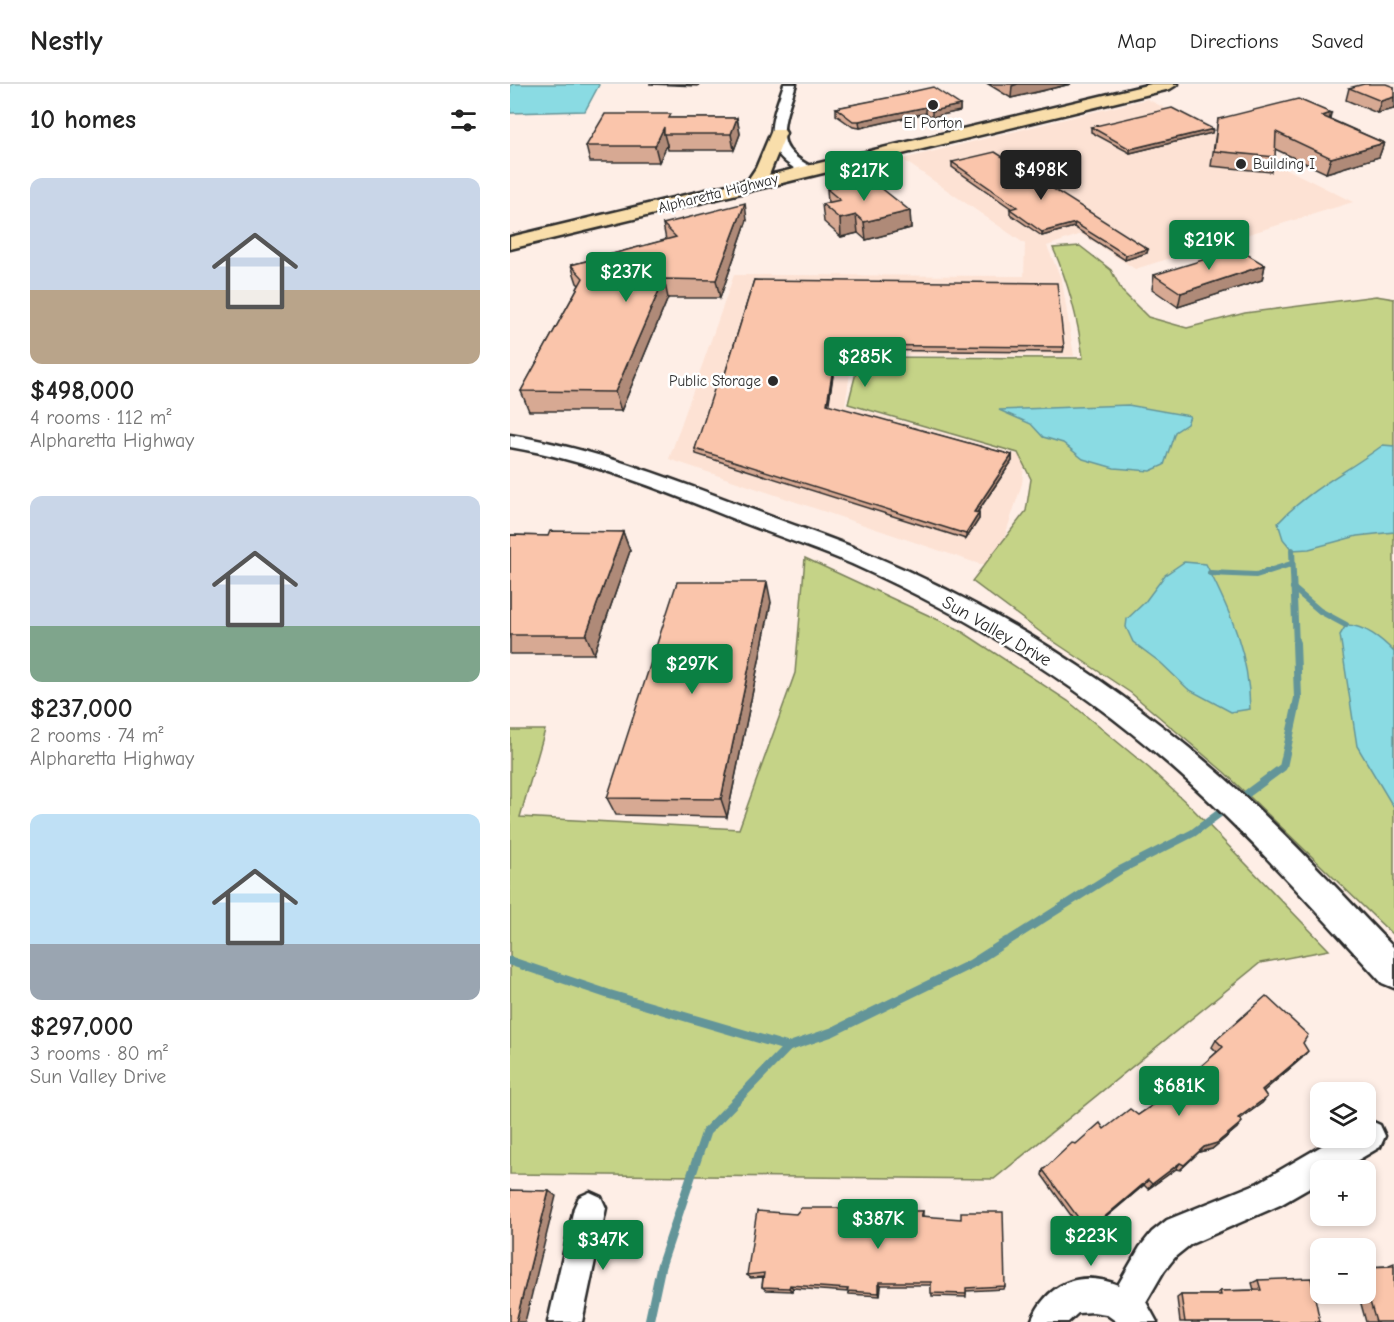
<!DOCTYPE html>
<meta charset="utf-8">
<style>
:root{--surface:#fff;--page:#f2f2f2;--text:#222;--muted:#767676;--line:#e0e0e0;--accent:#0b8043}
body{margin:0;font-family:"Comic Neue",sans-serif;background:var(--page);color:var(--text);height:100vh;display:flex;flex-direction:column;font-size:22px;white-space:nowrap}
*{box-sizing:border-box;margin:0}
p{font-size:20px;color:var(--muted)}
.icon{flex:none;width:33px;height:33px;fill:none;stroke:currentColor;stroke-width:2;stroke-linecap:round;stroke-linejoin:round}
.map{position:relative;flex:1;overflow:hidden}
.sheet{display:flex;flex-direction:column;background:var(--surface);width:510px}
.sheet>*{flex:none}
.buttons{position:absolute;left:800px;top:998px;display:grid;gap:12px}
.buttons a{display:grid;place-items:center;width:66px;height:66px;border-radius:12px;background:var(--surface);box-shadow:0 3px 9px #0003;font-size:30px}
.price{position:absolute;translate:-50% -51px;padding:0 14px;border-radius:6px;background:var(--accent);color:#fff;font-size:20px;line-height:39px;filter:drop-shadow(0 2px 3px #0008)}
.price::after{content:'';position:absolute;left:50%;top:36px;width:18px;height:14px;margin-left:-9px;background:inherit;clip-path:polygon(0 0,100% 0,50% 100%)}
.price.current{background:#222;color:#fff}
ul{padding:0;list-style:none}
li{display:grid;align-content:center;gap:12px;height:318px;padding:0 30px}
li span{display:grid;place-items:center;height:186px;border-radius:12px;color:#555}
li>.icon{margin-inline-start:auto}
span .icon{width:108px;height:108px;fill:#fffc;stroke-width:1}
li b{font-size:26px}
h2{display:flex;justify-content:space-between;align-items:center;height:72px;padding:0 30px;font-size:26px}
header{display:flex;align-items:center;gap:36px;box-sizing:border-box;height:84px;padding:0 30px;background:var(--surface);border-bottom:2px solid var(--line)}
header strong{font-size:28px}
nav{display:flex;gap:33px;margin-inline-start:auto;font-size:21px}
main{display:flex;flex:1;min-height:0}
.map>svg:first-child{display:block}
</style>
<header>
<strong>Nestly</strong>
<nav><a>Map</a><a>Directions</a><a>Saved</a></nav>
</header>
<main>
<section class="sheet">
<h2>10 homes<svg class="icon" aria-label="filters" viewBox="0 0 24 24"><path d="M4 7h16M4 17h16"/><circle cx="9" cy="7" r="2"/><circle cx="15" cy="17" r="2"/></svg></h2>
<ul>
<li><span style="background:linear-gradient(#c9d6e8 60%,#b9a48a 0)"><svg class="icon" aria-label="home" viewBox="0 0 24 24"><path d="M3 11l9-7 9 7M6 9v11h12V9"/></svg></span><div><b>$498,000</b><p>4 rooms · 112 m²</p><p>Alpharetta Highway</p></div></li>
<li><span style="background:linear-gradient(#c9d6e8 70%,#7fa58c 0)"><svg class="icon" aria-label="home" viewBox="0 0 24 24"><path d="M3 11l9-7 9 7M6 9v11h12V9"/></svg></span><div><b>$237,000</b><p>2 rooms · 74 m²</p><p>Alpharetta Highway</p></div></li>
<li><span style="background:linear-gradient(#bfe0f5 70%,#9aa5b1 0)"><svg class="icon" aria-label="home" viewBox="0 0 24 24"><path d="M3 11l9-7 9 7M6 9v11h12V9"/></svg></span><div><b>$297,000</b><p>3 rooms · 80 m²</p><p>Sun Valley Drive</p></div></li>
</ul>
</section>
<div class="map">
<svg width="884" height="1238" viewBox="0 0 884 1238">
<rect width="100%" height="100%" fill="#feeee6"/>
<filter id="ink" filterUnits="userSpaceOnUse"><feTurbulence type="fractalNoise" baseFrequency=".0167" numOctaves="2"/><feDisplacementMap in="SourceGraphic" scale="12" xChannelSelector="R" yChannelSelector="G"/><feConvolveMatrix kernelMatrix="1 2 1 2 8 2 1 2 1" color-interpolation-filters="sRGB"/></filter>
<g filter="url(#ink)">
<polygon fill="#fde2d4" points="637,15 843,118 625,185 571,150 537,162 552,197 564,272 343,270 335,321 515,373 512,400 484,485 159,375 224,191 514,192 515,160 392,75"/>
<g fill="#c5d387" stroke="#787f59" stroke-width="1.5">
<path d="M 570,162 L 601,186 L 612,207 L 638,233 L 677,244 L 735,229 L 866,212 L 884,215 L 884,852 L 714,688 L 621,609 L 537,553 L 462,497 L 516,427 L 521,395 L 508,369 L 338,320 L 350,273 L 573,274 C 568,235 559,200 543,164 Z"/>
<polygon points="295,474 448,545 558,617 639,684 681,723 819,866 750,879 484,1095 0,1090 0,646 35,646 10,733 229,745 285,589"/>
</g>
<g fill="#8adbe3" stroke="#649599" stroke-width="1.5">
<polygon points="3,0 88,0 89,1 75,27 0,29 0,2"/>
<polygon points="618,321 680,332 677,340 665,348 654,381 640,387 604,384 573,375 553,359 533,353 521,340 489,326"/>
<path d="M 873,361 L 884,362 L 884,448 L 847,452 L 799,465 L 782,466 L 773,455 L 768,439 C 799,405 837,388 873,361 Z"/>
<path d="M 674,478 L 696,480 C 721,529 739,570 740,625 L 721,628 L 678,605 L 651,579 L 623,558 L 616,543 L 617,535 L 635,518 L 655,491 Z"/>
<path d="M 836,541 C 854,541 872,555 884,568 L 884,724 L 847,662 L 830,551 Z"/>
</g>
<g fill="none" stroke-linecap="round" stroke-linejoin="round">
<g stroke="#649599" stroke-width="6">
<polyline points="782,466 786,561"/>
<polyline points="700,489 746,491 781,480"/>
<polyline points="783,504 810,527 836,541"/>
</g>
<g stroke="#649599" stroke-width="8">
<polyline points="727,717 773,683 788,614 786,559"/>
<polyline points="495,859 610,786 683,749 718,723"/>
</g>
<g stroke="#649599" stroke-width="9">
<polyline points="0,877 98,910 278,963"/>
<polyline points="139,1238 151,1182 196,1048 278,963 322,948 461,880 497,857"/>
</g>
<defs>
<g id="minor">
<path d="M 859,1036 L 870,1041 L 875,1052 L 870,1063 L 831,1086 L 810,1086 L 810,1098 L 770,1121 L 681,1160 L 666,1172 L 654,1187 L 636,1218 L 647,1238 L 607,1238 L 596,1230 L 583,1228 L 568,1229 L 558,1238 L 521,1238 C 536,1200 569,1185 608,1201 L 630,1163 L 642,1148 L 657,1136 L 748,1099 L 827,1053 L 855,1053 L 855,1038 Z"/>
<polygon points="80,1108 91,1113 96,1124 72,1238 38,1238 64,1124 69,1113"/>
</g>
<g id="tertiary">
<path d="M 274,0 L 286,0 C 281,18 266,49 279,66 C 285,74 295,79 303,84 L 305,87 L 303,90 C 294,92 289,88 281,82 C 249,60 264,31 274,0 Z"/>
<path d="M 0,351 C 87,365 167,397 249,428 C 285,442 322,454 357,469 C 472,517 582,584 678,663 C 753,724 818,795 884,864 L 884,904 L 872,899 C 804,825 737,748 660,681 C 566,599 456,531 342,480 C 307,465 270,453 234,439 C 157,408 82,377 0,363 Z"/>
</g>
<polygon id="trunk" points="641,0 668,0 660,5 0,165 0,153 238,96 246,84 262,46 274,46 276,49 259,91"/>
</defs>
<use href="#minor" stroke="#2b2b2b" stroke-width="5"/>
<use href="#tertiary" stroke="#2b2b2b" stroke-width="5"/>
<use href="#trunk" stroke="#2b2b2b" stroke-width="5"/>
<use href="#minor" fill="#fff" fill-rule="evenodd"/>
<use href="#tertiary" fill="#fff" fill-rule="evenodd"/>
<use href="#trunk" fill="#f9deab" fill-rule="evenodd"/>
</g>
<g fill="#d7a993" stroke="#2b2b2b" stroke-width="1.5">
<polygon points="139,0 189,0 188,2"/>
<polygon points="478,0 561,0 501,14"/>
<polygon points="884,3 884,25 867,29 836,16 839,4"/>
<polygon points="396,9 450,21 450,27 422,33 416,29 350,44 343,43 326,31 326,24 396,11"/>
<polygon points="821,29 820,35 874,59 869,73 816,89 765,65 765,73 761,88 701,82 708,35"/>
<polygon points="162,34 227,34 230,50 224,66 158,66 157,61 149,78 80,78 76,62"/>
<polygon points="581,43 703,45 702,49 620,69 581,48"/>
<polygon points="442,78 638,165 637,169 615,176 564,143 532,152 500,130 500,125 502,125 442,83"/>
<polygon points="317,105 400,127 401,144 356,156 348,149 331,153 314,138 312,120 318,119"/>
<polygon points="237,136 210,214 158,214 111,327 19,327 11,307 69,201 67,199 61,181 156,156 153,140"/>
<polygon points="755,181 752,196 668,223 642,205 644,191"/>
<polygon points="244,196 554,263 553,268 327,266 318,321 502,371 502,377 467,429 469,429 469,435 456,455 186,370 185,365 215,290"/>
<polygon points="113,448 120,467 84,570 0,570 0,451 38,452"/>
<polygon points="261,518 217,733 106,731 97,714"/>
<polygon points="706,956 793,959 792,974 753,1007 757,1013 752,1019 730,1035 727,1044 702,1065 689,1068 670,1086 666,1085 638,1105 634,1101 575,1151 532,1091 533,1086 566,1060 594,1045 628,1031 684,993 684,991 688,985 707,968 702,963"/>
<polygon points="331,1124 333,1129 369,1131 413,1127 413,1132 495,1202 494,1205 456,1207 456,1213 422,1212 421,1201 371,1201 370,1212 339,1210 338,1208 283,1204 282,1207 256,1206 252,1203 253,1193 241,1194 237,1191 286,1130"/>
<polygon points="884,1179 884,1238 856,1238 848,1209 855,1209 855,1183 879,1182 879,1181"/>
<polygon points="748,1196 810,1238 670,1238 667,1214 671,1211 705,1211 710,1207 744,1206 742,1199"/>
</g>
<g fill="#af8a78" stroke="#2b2b2b" stroke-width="1.5">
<polygon points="508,0 561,0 501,14 502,2"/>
<polygon points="884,13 884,25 867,29 871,17"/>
<polygon points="450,21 450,27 422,33 422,27"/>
<polygon points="416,23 416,29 350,44 349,37"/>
<polygon points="821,29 817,44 812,32"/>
<polygon points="227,34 230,50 224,66 221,50"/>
<polygon points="154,43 154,50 157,61 149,78 145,62"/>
<polygon points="703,45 702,49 620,69 620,65"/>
<polygon points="874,59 869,73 816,89 821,74"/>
<polygon points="235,119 237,136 210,214 206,196"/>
<polygon points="400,127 401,144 356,156 354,138"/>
<polygon points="346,131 348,149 331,153 330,135"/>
<polygon points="565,139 564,143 532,152 532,148"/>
<polygon points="638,165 637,169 615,176 616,171"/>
<polygon points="755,181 752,196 668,223 671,209"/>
<polygon points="154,195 158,214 111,327 105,308"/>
<polygon points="327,261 327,266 318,325 317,320"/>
<polygon points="502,371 502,377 464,433 464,428"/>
<polygon points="469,429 469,435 456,455 456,450"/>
<polygon points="113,448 120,467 84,570 76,551"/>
<polygon points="257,498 261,518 217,733 211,715"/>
<polygon points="798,967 792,974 747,1013 752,1006"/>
<polygon points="757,1013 752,1019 723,1040 728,1034"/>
<polygon points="732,1038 727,1044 702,1065 689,1068 670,1086 694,1063"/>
<polygon points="670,1079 666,1085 638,1105 642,1100"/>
<polygon points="638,1096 634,1101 575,1151 578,1147"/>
<polygon points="39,1107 46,1112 15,1238 6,1238"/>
<polygon points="369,1198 371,1201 370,1212 369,1209"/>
<polygon points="280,1201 283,1204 282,1207 279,1204"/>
</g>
<g fill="#fac5ab" stroke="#2b2b2b" stroke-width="1.5">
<polygon points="854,0 876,0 884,3 884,13 871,17 839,4"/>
<polygon points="423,3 450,21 422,27 416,23 349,37 343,37 326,24 397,10 396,9"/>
<polygon points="788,15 821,29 812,32 874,59 821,74 766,48 765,73 704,67 708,35"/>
<polygon points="662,24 703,45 620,65 581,43"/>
<polygon points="95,30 161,30 159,34 227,34 221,50 154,50 154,43 145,62 76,62"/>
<polygon points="485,68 638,165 616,171 565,139 532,148 500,125 507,123 442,78"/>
<polygon points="360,95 400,127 354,138 346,131 330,135 312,120 330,116 317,105"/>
<polygon points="235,119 206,196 154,195 105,308 11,307 73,194 61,181 166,153 153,140"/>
<polygon points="728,165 755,181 671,209 644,191"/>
<polygon points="244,196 547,199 554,263 327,261 317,320 502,371 464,428 469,429 456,450 185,365 209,290 215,290"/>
<polygon points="40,447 113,448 76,551 0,551 0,451 38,452"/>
<polygon points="167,498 257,498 211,715 97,714"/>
<polygon points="756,912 798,951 793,959 798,967 752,1006 757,1013 728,1034 732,1038 707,1059 694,1063 674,1081 670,1079 642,1100 638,1096 578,1147 533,1086 562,1059 566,1060 590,1039 594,1045 620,1025 628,1031 690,989 688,985 713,963 706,956"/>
<polygon points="0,1106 39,1107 6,1238 0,1238"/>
<polygon points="291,1124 331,1124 331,1129 369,1131 369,1127 413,1127 411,1132 451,1135 451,1128 493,1128 495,1202 456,1204 456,1210 421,1209 421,1198 369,1198 369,1209 337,1207 338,1205 280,1201 279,1204 252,1203 254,1189 237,1191 247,1127 286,1130"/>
<polygon points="884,1182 884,1238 866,1238 855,1201 855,1183"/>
<polygon points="801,1194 810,1238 675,1238 671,1211 711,1211 710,1207 751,1206 748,1196"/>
</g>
</g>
<g fill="#2b2b2b" stroke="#fff" stroke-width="2">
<circle cx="423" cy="21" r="6"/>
<circle cx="731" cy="80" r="6"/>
<circle cx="263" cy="297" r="6"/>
</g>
<g text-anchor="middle" stroke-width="5" stroke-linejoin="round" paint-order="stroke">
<g font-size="15" fill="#2b2b2b" stroke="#fff">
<text x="423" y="44">El Porton</text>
<text x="743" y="85" text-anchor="start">Building I</text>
<text x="251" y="302" text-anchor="end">Public Storage</text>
</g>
<g font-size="15" fill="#2b2b2b" stroke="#fff">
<text transform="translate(208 109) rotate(-14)" y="5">Alpharetta Highway</text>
</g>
<g font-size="18" fill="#2b2b2b" stroke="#fff">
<text transform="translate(487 547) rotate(30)" y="6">Sun Valley Drive</text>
</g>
</g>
</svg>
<div class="buttons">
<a><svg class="icon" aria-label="layers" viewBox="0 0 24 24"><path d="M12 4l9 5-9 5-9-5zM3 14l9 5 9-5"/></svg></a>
<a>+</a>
<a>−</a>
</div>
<b class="price current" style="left:531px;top:117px">$498K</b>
<b class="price" style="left:354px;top:118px">$217K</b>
<b class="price" style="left:699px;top:187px">$219K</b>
<b class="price" style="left:116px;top:219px">$237K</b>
<b class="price" style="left:355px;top:304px">$285K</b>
<b class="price" style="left:182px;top:611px">$297K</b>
<b class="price" style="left:669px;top:1033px">$681K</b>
<b class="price" style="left:368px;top:1166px">$387K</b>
<b class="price" style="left:581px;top:1183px">$223K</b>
<b class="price" style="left:93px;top:1187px">$347K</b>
</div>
</main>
